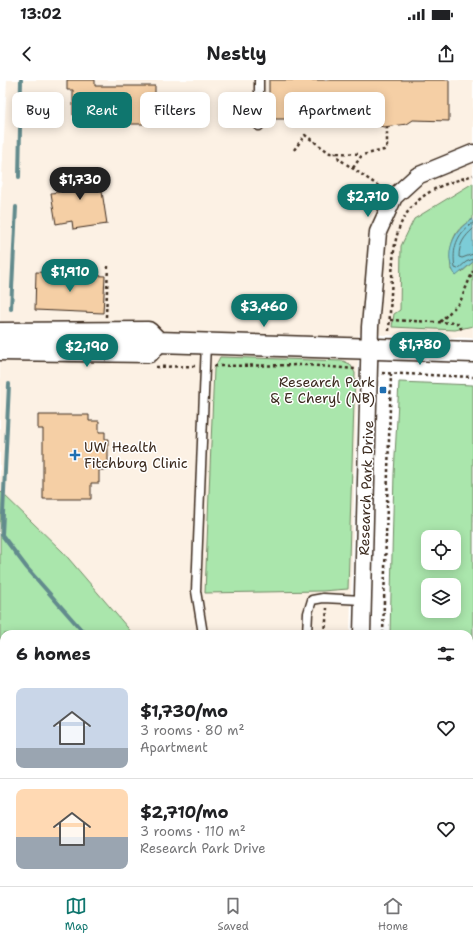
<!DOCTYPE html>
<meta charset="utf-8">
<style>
:root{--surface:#fff;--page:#f6f6f6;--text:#202124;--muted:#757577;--line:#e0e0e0;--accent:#0f766e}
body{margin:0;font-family:"Shantell Sans",sans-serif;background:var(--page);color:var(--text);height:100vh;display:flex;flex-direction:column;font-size:15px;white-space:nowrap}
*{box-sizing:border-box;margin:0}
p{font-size:13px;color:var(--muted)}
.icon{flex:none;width:22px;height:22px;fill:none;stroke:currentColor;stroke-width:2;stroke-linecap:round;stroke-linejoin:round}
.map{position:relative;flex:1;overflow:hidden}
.details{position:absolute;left:0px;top:550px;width:473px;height:256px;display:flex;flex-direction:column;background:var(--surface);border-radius:12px 12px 0 0;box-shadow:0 2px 10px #0003}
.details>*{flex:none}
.hud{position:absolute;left:12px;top:12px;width:449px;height:36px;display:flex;gap:8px}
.fabs{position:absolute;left:421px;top:450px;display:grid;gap:8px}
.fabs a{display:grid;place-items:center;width:40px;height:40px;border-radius:8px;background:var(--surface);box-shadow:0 2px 10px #0003;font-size:20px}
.price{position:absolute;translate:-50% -34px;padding:0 9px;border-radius:14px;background:var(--accent);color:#fff;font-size:13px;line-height:26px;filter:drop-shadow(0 1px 2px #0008)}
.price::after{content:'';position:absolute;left:50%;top:24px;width:12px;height:9px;margin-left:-6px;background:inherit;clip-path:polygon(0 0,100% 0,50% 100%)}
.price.current{background:#222;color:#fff}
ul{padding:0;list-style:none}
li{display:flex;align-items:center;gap:12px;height:100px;padding:0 16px}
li+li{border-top:1px solid var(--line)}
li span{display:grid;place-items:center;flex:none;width:112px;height:80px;border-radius:8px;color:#555}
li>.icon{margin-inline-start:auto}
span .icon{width:48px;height:48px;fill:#fffc;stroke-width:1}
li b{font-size:17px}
h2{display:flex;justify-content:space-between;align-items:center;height:48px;padding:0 16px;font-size:17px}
.pill{padding:0 14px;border-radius:8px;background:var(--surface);box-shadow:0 2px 10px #0003;font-size:14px;line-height:36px}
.pill.current{background:var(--accent);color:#fff}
.status{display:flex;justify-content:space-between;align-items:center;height:28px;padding:0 20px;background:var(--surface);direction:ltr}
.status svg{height:11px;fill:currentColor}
header{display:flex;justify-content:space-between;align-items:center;height:52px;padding:0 16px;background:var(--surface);font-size:18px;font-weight:700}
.menu{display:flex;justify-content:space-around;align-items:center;height:56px;border-top:1px solid var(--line);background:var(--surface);font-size:11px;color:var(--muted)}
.menu a{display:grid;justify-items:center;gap:2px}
.menu .current{color:var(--accent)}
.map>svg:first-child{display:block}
</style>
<div class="status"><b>13:02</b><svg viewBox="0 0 49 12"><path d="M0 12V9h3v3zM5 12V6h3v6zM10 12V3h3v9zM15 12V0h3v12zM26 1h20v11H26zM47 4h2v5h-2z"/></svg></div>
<header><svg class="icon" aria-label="back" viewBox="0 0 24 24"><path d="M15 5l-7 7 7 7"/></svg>Nestly<svg class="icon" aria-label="share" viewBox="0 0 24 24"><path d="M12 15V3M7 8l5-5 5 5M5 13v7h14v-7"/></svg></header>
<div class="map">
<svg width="473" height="806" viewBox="0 0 473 806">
<rect width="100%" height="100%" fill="#fff"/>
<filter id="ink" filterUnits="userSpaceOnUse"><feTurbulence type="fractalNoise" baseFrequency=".025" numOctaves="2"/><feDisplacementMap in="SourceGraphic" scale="8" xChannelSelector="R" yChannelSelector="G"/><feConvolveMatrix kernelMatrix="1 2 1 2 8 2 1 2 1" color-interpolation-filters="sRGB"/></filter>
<g filter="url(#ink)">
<polygon fill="#fcf1e4" points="7,0 473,0 473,258 359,254 350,554 133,554 63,472 0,411 0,132"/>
<g fill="#aae6ac" stroke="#728865" fill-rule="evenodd">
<path d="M 473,103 L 473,139 C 451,150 449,167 451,190 L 462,192 L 473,182 L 473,246 L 455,250 L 392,247 L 394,234 L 400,230 L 401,166 L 414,139 Z"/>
<polygon points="220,277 343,281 350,284 355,293 348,509 322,511 205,513 214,289"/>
<path d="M 399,302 L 473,305 L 473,705 L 469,707 L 469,554 L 390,554 L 394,394 ZM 428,457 L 454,457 L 454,483 L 428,483 ZM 428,505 L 454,505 L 454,531 L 428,531 Z"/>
<polygon points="0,411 63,472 133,554 4,554 4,802 329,802 329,806 0,806"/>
<polygon points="381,802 452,802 454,806 381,806"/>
</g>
<path fill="#7cccd7" stroke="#628b8d" d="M 473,139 L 473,182 L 456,196 C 442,176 453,149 473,139 Z"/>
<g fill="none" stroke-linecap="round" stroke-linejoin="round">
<g stroke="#556b68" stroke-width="1">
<path d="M 473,143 C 456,154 452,169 455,188 L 458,189 L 466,182 L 473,179"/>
<path d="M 473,149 C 464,157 459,164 459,177 L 462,178 L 473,174"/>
</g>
<g stroke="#628b8d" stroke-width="4">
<polyline points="19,97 21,0"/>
<polyline points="11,229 16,127"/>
<polyline points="9,304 2,455 27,488 85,554"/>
<polyline points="176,802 177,806"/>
</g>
</g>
<g fill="#f5cfa5" stroke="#3b2a1e">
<polygon points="67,0 95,0 95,6 155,6 155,30 167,30 167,44 97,44 97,35 73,35 73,10 67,10"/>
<polygon points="269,0 449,0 449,41 413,40 407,44 384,47 367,43 364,39 269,39"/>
<polygon points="99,92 107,144 73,149 72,141 56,144 51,113 59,112 57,97 64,95 65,97"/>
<polygon points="36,192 105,196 103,233 35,230"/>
<polygon points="38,335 89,335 89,341 99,341 99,352 105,352 105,359 108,359 108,390 99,390 99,403 91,403 91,419 43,419 43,349 38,349"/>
</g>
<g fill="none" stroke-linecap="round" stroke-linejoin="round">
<defs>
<g id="service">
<polyline points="259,46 259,0"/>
<polyline points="203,554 196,511 206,263"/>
<polyline points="307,554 308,533 312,520 323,518 363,520"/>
<polyline points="469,740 473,738"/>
<polyline points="464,802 465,806"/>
</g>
<g id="minor">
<polyline points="362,554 370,247 378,152 394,117 417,96 473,73"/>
<polyline points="346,806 347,802"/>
<polyline points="360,806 361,802"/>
</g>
<g id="tertiary">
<polyline points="0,253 148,252 158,262 473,272"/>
<polyline points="0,270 149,272 158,262"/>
</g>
</defs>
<use href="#service" stroke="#3b2a1e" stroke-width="11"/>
<use href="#minor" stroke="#3b2a1e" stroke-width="19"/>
<use href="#tertiary" stroke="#3b2a1e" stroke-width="23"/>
<g stroke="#3b2a1e" stroke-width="2.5" stroke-dasharray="3 3" stroke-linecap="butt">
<polyline points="294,70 305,55 330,73 337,73 339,79 383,109"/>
<polyline points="337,73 361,74"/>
<polyline points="353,88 362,75 384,70 387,66 387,47"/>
<polyline points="106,237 108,185"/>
<polyline points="390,240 457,243 463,251"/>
<polyline points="440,242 460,222 473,191"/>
<path d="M 389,251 C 390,233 391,214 392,196 C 394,158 397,131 433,110 C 445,103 460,100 473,95"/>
<polyline points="214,286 306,285 355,289"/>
<polyline points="156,287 195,286"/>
<polyline points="382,293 473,297"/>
<polyline points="325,554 327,528"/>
<polyline points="383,554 391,294"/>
<polyline points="469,669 473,667"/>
<polyline points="469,787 473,796"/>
</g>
<use href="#service" stroke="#fff" stroke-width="8"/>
<use href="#minor" stroke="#fff" stroke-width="16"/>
<use href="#tertiary" stroke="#fff" stroke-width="20"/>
</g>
</g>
<g fill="#1f6fb2" stroke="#fff" stroke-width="1.5">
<rect x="379" y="306" width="8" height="8" rx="2"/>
<path d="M73 369h4v4h4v4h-4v4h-4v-4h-4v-4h4z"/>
</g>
<g text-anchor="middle" stroke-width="3" stroke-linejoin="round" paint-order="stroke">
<g font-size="14" fill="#3b2a1e" stroke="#fff" text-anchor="end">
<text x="375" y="307">Research Park<tspan x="375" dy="16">&amp; E Cheryl (NB)</tspan></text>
<text x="84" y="372" text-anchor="start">UW Health<tspan x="84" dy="16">Fitchburg Clinic</tspan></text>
</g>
<g font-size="14" fill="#3b2a1e" stroke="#fff">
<text transform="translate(366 408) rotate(-88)" y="5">Research Park Drive</text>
</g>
</g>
</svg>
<div class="fabs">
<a><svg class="icon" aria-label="locate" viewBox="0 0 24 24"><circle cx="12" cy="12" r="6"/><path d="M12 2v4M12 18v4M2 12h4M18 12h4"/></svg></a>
<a><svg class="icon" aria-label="layers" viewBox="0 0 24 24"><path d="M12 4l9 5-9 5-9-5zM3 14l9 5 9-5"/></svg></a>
</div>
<b class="price current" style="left:80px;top:121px">$1,730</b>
<b class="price" style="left:368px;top:138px">$2,710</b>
<b class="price" style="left:70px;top:213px">$1,910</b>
<b class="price" style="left:264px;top:248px">$3,460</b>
<b class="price" style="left:420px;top:286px">$1,780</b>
<b class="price" style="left:87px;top:288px">$2,190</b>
<div class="hud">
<a class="pill">Buy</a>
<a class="pill current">Rent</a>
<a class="pill">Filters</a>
<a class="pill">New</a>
<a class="pill">Apartment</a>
</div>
<section class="details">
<h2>6 homes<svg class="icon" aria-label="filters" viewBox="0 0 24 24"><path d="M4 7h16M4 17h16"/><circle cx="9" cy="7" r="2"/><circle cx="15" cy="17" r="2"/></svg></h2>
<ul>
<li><span style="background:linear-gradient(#c9d6e8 75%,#9aa5b1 0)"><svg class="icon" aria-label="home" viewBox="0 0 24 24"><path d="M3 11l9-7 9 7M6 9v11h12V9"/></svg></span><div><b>$1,730/mo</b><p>3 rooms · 80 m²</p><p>Apartment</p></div><svg class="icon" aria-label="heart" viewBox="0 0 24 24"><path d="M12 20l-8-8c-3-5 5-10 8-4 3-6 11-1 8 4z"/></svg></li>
<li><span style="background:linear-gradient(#ffd9b3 60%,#9aa5b1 0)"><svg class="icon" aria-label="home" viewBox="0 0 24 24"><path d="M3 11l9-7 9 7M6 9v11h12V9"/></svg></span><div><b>$2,710/mo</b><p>3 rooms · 110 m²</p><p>Research Park Drive</p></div><svg class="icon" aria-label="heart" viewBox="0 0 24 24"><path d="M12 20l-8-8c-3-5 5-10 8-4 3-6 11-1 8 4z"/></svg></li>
</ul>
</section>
</div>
<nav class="menu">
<a class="current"><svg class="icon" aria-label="map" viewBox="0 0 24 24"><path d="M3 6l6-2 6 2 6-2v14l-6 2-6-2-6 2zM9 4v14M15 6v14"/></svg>Map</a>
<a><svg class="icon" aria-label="saved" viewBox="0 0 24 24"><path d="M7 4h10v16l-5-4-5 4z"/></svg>Saved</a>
<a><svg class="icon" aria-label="home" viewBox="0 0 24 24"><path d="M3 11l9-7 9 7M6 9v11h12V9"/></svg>Home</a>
</nav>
